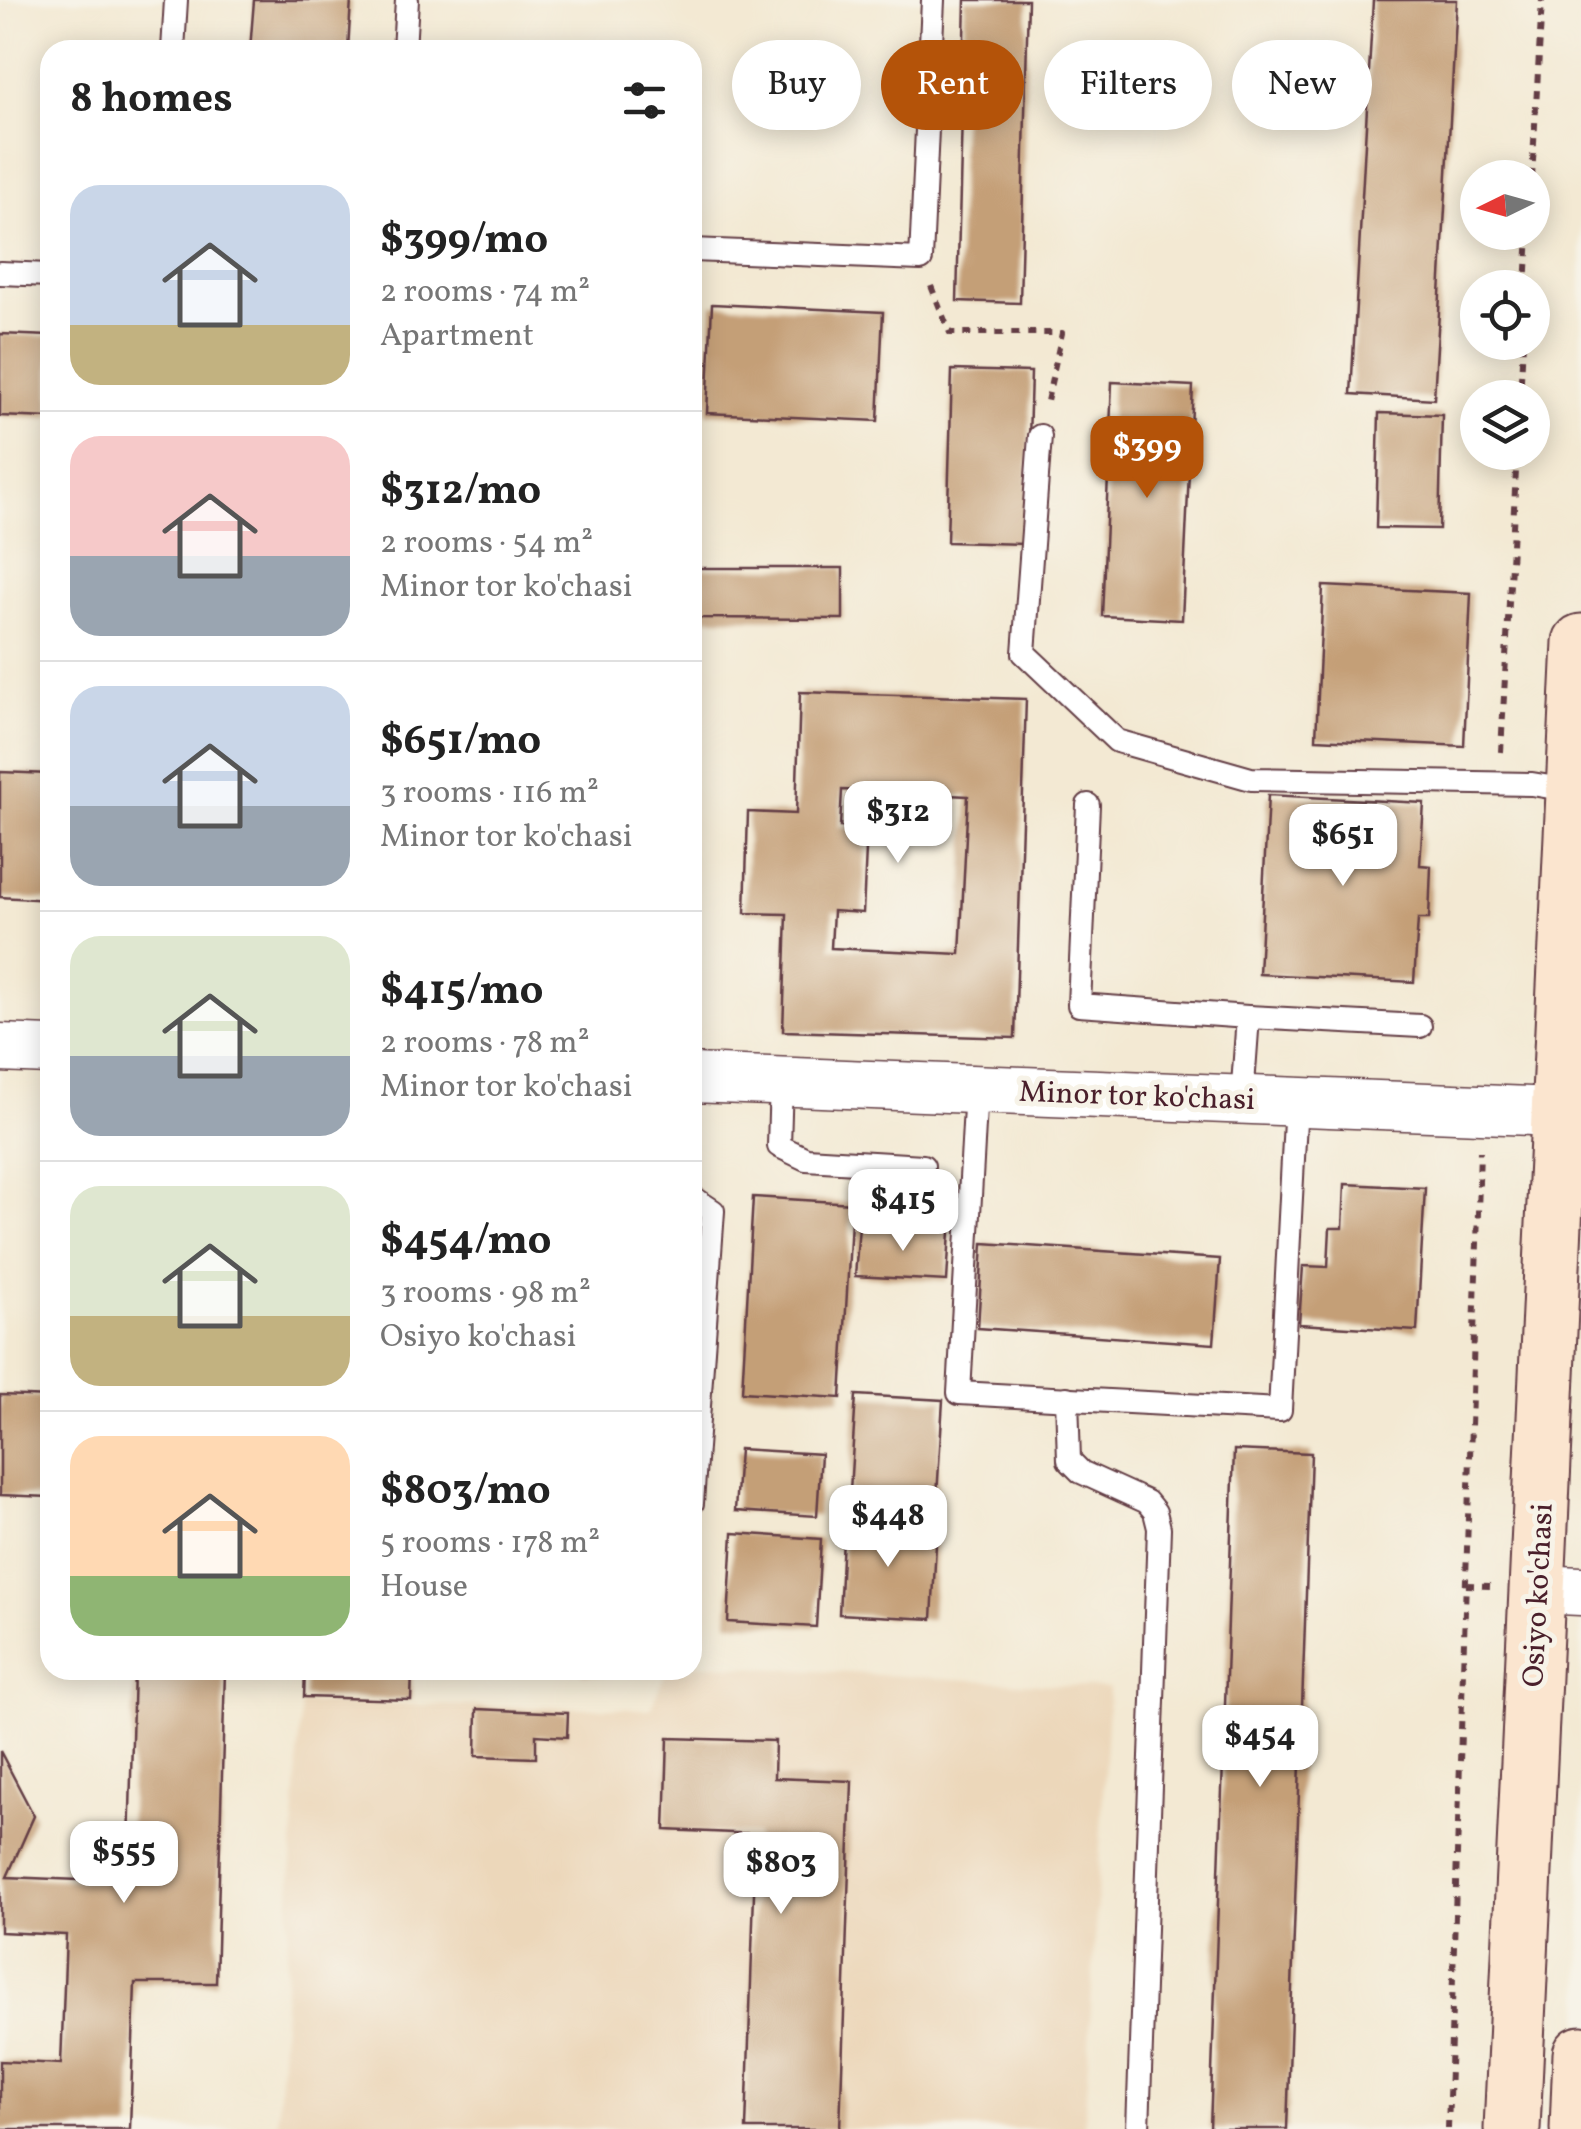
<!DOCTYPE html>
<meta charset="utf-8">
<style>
:root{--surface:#fff;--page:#f6f6f6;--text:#222;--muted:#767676;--line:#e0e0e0;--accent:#b45309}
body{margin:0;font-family:Vollkorn,serif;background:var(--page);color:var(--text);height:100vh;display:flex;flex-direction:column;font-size:38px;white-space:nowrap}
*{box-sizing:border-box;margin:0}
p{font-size:32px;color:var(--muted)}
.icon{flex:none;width:55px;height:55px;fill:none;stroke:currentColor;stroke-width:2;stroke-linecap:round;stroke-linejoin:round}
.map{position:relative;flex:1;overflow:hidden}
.sheet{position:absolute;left:40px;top:40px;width:662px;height:1640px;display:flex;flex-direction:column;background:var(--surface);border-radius:30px;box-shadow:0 5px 25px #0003}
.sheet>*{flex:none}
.top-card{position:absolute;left:732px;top:40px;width:698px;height:90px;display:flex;gap:20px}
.needle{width:65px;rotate:265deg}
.controls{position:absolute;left:1460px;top:160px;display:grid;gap:20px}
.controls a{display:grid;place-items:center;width:90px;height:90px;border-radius:50%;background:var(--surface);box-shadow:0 5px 25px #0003;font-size:50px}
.price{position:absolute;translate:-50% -85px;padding:0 22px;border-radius:20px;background:#fff;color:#222;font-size:32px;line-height:65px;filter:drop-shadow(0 2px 5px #0008)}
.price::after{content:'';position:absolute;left:50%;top:60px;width:30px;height:22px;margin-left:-15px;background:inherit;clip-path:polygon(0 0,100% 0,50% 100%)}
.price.on{background:var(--accent);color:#fff}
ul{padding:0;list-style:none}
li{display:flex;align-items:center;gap:30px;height:250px;padding:0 30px}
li+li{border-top:2px solid var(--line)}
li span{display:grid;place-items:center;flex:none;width:280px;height:200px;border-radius:30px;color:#555}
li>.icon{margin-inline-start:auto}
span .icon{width:120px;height:120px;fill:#fffc;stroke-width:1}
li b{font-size:42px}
h2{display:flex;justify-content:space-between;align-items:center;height:120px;padding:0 30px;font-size:42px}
.chip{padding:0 35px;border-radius:45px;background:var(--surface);box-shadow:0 5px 25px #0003;font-size:35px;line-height:90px}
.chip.on{background:var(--accent);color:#fff}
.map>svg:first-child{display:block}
</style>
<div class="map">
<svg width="1581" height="2129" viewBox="0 0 1581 2129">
<rect width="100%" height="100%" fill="#f7f3e8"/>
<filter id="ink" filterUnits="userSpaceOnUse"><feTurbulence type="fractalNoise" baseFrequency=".01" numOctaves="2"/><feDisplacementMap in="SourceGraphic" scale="20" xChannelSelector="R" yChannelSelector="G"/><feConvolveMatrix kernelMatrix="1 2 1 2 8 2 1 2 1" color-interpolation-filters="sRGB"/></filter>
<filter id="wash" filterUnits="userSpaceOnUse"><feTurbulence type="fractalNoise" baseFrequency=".0048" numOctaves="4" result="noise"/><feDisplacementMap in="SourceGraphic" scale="40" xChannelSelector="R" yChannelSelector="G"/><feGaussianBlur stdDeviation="2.25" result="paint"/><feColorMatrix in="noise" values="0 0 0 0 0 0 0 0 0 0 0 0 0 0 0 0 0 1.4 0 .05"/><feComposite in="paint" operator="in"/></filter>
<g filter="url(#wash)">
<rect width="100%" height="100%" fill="#f3e9d3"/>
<polygon fill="#ecd7ba" points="693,1664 1109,1688 1084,2129 277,2129 301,1703 650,1709 667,1670 692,1670"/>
<g id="blocks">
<g fill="#c49f77" fill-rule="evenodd">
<polygon points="254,0 351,0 348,50 250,50"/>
<polygon points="965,0 1028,0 1020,303 957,301"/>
<polygon points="1373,0 1457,0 1434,399 1351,394"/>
<polygon points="712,304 883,312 878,421 707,413"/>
<polygon points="0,334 50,336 50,418 0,416"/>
<polygon points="952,370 1031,372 1026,544 947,542"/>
<polygon points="1112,382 1193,386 1182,620 1102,616"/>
<polygon points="1379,413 1442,415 1439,529 1376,528"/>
<polygon points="692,568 843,568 843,619 692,618"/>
<polygon points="1323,586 1471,593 1464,746 1316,739"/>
<path d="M 800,692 L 1026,699 L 1015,1038 L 783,1031 L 787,914 L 745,913 L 748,812 L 796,814 ZM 842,790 L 968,796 L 960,954 L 831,948 L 833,911 L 863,913 L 867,828 L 840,827 Z"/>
<polygon points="0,772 50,774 50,900 0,897"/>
<polygon points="1268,795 1424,803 1420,865 1431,866 1429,919 1418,919 1414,982 1259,974"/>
<polygon points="1345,1184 1425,1188 1417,1331 1299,1324 1303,1266 1328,1267 1330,1228 1343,1228"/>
<polygon points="753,1197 852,1203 841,1398 742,1392"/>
<polygon points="859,1226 950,1231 947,1281 855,1276"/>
<polygon points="983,1243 1220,1259 1214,1344 978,1328"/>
<polygon points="0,1395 50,1397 50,1497 0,1495"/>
<polygon points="856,1395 943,1400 937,1496 850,1491"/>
<polygon points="739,1449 821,1454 817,1516 735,1511"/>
<polygon points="1234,1450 1311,1453 1287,2129 1210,2129"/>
<polygon points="844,1520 937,1525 932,1619 839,1614"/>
<polygon points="733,1533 821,1539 816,1627 728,1622"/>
<polygon points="134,1670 225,1670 216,1983 135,1983 130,2129 0,2129 0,2061 61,2064 66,1935 0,1932 0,1751 34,1816 7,1877 128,1882"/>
<polygon points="305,1670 412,1670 411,1700 304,1697"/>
<polygon points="582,1670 609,1670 608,1675 582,1673"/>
<polygon points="477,1709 568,1713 567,1737 536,1735 536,1758 476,1756"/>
<polygon points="668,1738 775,1741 774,1778 852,1781 840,2129 746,2129 756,1834 665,1830"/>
</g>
</g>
</g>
<g filter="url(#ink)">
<use href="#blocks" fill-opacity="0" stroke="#633d44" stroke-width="2.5"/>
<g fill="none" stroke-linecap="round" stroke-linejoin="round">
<defs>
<g id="service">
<polyline points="173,50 176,0"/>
<polyline points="404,50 407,0"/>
<polyline points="692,250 921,259 933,0"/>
<polyline points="0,273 50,275"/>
<polyline points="1040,436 1024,653 1117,741 1251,779 1532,784 1574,791"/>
<polyline points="1088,805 1079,1005 1248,1017 1242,1099"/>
<polyline points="1248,1017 1420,1026"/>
<polyline points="781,1081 779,1146 806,1159 923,1166"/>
<polyline points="976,1089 959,1393 1280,1410 1296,1101"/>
<polyline points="692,1197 713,1211 692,1503"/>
<polyline points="1067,1398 1069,1460 1081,1472 1147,1502 1155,1512 1159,1528 1138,2129"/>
</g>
<g id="minor">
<polyline points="0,1048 50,1050"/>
<polyline points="692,1078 1581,1113"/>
<polyline points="1537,1589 1581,1591"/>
</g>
<g id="secondary">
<polyline points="1512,2129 1581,642"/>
<polyline points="1578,2129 1581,2054"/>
</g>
</defs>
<use href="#service" stroke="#633d44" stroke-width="26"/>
<use href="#minor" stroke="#633d44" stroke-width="51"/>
<use href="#secondary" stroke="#633d44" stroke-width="59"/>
<g stroke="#633d44" stroke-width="6" stroke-dasharray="8 8" stroke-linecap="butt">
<polyline points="1532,178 1542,0"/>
<polyline points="931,286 950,333 1062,333 1046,406"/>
<polyline points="1526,288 1529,232"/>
<polyline points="1520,398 1523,342"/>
<polyline points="1501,752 1517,452"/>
<polyline points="1466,1585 1490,1586"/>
<polyline points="1448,2129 1480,1151"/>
</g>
<use href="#service" stroke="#fff" stroke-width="22"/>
<use href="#minor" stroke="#fff" stroke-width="48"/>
<use href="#secondary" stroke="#fbe5cf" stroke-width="55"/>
</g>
</g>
<g text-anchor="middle" stroke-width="10" stroke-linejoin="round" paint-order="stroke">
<g font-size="30" fill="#4a1f2b" stroke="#f7f3e8">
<text transform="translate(1137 1095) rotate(2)" y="10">Minor tor ko'chasi</text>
<text transform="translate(1537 1595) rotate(-87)" y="10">Osiyo ko'chasi</text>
</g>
</g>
</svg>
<div class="controls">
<a><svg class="needle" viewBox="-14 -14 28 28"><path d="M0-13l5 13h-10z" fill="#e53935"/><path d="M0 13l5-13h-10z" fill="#767676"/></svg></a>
<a><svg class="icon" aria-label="locate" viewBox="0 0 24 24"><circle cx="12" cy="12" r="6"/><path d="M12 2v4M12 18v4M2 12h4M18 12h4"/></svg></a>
<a><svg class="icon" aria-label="layers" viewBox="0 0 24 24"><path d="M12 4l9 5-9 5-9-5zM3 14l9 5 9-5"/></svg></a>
</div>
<b class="price on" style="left:1147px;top:501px">$399</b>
<b class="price" style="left:898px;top:866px">$312</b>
<b class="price" style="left:1343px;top:889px">$651</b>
<b class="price" style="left:903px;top:1254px">$415</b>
<b class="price" style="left:888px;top:1570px">$448</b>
<b class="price" style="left:1260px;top:1790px">$454</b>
<b class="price" style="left:124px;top:1906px">$555</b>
<b class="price" style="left:781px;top:1917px">$803</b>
<div class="top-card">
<a class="chip">Buy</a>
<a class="chip on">Rent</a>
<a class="chip">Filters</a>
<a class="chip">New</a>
</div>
<section class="sheet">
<h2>8 homes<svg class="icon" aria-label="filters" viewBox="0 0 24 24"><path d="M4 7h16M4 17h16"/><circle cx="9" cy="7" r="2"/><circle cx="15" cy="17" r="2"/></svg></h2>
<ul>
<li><span style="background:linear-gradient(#c9d6e8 70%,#c2b280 0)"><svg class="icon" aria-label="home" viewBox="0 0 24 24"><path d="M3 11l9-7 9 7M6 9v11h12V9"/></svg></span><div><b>$399/mo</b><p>2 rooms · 74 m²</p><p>Apartment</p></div></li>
<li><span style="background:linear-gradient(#f6c9c9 60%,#9aa5b1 0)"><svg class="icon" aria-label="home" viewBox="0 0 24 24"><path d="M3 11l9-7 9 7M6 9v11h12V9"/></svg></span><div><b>$312/mo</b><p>2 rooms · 54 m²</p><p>Minor tor ko'chasi</p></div></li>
<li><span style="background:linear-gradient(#c9d6e8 60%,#9aa5b1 0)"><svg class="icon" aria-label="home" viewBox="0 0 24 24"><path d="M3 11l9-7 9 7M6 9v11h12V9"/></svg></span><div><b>$651/mo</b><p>3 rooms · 116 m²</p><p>Minor tor ko'chasi</p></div></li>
<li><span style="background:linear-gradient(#dfe7d0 60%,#9aa5b1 0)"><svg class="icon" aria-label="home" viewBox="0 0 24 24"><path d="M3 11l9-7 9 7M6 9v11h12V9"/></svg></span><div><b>$415/mo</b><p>2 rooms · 78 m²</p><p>Minor tor ko'chasi</p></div></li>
<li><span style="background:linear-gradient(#dfe7d0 65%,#c2b280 0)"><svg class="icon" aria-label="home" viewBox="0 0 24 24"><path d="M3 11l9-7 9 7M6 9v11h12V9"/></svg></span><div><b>$454/mo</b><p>3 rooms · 98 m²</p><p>Osiyo ko'chasi</p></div></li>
<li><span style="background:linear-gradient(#ffd9b3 70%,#8fb573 0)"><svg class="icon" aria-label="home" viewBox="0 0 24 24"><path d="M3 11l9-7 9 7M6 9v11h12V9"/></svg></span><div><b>$803/mo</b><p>5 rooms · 178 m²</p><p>House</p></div></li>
</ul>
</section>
</div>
